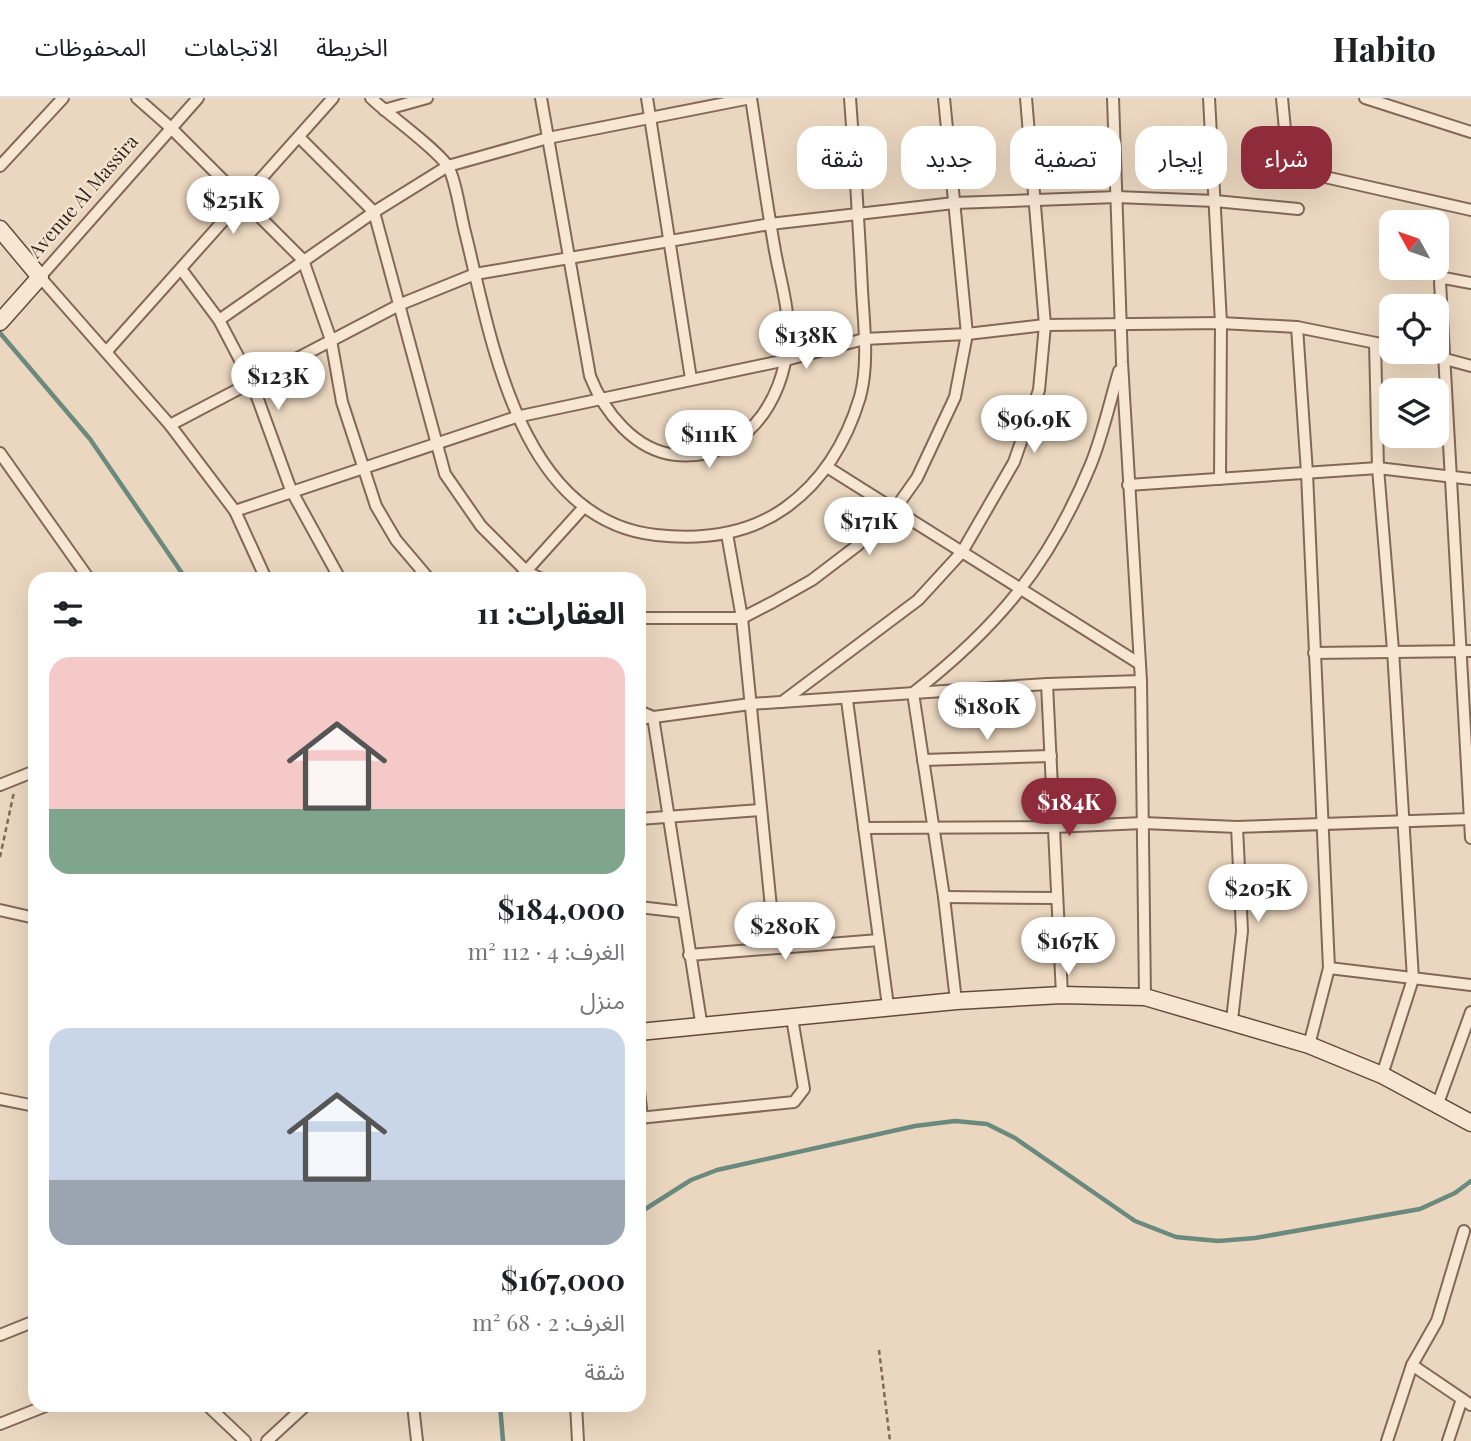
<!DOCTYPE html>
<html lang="ar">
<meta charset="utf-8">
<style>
:root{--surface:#fff;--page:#f6f6f6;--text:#202124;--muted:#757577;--line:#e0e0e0;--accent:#8f2c3c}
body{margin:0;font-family:"Playfair Display","Noto Sans Arabic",serif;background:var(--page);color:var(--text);direction:rtl;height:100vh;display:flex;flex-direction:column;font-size:26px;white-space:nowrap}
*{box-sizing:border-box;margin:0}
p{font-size:23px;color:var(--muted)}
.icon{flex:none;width:38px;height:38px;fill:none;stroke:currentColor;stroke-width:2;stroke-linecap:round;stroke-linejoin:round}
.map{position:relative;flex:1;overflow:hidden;direction:ltr}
.side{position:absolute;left:28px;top:474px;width:618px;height:840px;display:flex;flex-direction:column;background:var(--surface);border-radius:21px;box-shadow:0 7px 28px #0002;direction:rtl}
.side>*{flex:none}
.hud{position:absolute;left:667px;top:28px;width:665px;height:63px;direction:rtl;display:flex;gap:14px}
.needle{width:46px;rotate:310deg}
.buttons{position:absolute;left:1379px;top:112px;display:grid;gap:14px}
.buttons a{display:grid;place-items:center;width:70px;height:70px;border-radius:14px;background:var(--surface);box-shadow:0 7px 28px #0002;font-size:35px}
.price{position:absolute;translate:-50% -60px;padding:0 16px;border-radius:24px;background:#fff;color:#222;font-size:23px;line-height:46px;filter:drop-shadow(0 2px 4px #0008)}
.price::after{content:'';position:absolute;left:50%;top:42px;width:21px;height:16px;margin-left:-10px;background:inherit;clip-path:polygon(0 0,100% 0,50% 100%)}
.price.on{background:var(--accent);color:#fff}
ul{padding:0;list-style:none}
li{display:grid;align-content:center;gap:14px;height:371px;padding:0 21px}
li span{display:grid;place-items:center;height:217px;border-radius:21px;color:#555}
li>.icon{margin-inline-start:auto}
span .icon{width:126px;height:126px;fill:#fffc;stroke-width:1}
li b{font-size:30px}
h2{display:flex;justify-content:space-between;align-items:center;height:84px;padding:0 21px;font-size:30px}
.pill{padding:0 24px;border-radius:21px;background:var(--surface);box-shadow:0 7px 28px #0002;font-size:24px;line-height:63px}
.pill.on{background:var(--accent);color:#fff}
header{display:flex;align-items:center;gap:42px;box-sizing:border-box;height:98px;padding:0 35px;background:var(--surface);border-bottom:2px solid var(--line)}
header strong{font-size:33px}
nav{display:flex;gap:38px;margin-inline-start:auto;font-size:24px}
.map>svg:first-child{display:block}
</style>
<header>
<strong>Habito</strong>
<nav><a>الخريطة</a><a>الاتجاهات</a><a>المحفوظات</a></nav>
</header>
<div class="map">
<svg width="1471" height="1343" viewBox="0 0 1471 1343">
<rect width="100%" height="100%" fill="#ebd7bf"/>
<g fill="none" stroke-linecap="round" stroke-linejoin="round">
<g stroke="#6a8a7d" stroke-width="4.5">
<polyline points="0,235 90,341 186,481"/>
<polyline points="639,1115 691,1082 717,1072 915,1028 955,1023 987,1026 1015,1040 1135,1123 1176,1139 1218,1143 1255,1140 1420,1111 1455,1095 1471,1083"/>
<polyline points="500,1307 503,1343"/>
</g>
<defs>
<g id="street">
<polyline points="137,0 171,30 303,162 331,242 342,304 376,408 396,442 429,481"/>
<polyline points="198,0 40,179 170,327 235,413 266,481"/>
<path d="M 371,0 C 390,18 433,48 447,67 C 456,80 461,121 466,138 C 492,245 520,422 656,437 C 701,442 747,437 785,410 C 823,383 847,342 860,299 C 869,266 864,226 862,192 C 859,128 855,64 850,0"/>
<path d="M 541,0 L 590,278 C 604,314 635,353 676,357 C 743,363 784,305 788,242 C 790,213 780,181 775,153 C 766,102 759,51 751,0"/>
<polyline points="647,0 691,281"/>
<polyline points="1113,0 1122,264 1141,583 1145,899"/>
<polyline points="1209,0 1221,225 1220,381"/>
<polyline points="1282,0 1288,63 1294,72 1471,112"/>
<polyline points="1365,0 1471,34"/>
<polyline points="384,12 427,0"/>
<polyline points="299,39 374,114 445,376 481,428 527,474 542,481"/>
<polyline points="0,68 63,0"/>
<polyline points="181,171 219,222 252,285 291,392 340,481"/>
<polyline points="1471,185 1444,180 1440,184 1471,740"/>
<polyline points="219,222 374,114 448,68 548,40 751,0"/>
<polyline points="1297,229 1307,375 1329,870 1309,947"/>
<polyline points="1375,245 1378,370 1393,552 1413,881 1382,977"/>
<polyline points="107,253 333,0"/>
<polyline points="1419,254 1471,268"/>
<polyline points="170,327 401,206 475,176 770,126 954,105 1117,99 1215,103 1298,111"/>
<polyline points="0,355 89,481"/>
<polyline points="827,369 1140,566"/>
<polyline points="1128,387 1378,370 1471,381"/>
<polyline points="235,413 516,319 786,262 864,241 967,236 1045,227 1221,225 1297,229 1391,248"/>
<polyline points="727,436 742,520 775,849"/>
<polyline points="519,481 584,409"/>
<polyline points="639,520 742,520 773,504 812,482 858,447 895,411 917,380 955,299 967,236 944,0"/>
<polyline points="1314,555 1471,553"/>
<polyline points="1047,586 1062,897"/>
<polyline points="847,602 888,908"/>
<polyline points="782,604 918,502 962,454 1014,364 1039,292 1045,227 1026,0"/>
<polyline points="639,613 653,619 702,930"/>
<polyline points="639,621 750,606 1047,586 1141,583"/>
<polyline points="923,662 1051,658"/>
<polyline points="0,687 35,673"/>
<polyline points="639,721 760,712"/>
<polyline points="864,730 1053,729 1143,725 1237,729 1471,721"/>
<polyline points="944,799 1057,800"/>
<polyline points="639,809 682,814"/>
<polyline points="0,812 35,820"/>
<polyline points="689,857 879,842"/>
<polyline points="1329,870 1471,887"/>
<path d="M 956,903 L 944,799 L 913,595 C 998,529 1050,466 1091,366 C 1103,336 1110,303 1119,273"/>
<polyline points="1232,922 1242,833 1237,729"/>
<polyline points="639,993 642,1019"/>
<polyline points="0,1001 35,1008"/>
<polyline points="1437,1008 1471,914"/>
<polyline points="639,1020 794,1004 804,991 792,920"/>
<polyline points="0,1237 35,1223"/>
<polyline points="1412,1267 1471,1307"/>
<polyline points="207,1307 245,1343"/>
<polyline points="413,1307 417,1343"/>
<polyline points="576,1307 578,1343"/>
<polyline points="0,1326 48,1307"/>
<polyline points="267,1343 306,1307"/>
<polyline points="1387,1343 1412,1267 1437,1223 1464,1133"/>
<polyline points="1448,1343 1462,1301"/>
</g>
<g id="secondary">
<polyline points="0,131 40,179 0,224"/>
<polyline points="639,934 956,903 1062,897 1145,899 1309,947 1382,977 1471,1025"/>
</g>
</defs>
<use href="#street" stroke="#836858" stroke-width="14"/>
<use href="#secondary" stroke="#644a3c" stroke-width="19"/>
<g stroke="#836858" stroke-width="2.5" stroke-dasharray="5 3.5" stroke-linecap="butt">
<polyline points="0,759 14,694"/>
<polyline points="879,1252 890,1343"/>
</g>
<use href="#street" stroke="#f7e6d2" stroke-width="10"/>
<use href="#secondary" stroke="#f7e6d2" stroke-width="16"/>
</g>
<g text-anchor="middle" stroke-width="5" stroke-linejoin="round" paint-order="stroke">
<g font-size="19" fill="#33241c" stroke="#f3e3ce">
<text transform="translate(83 98) rotate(-49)" y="7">Avenue Al Massira</text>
</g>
</g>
</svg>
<div class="buttons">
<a><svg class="needle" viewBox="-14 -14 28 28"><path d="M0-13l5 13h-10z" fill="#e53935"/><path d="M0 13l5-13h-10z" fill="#757577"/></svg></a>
<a><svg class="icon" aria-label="locate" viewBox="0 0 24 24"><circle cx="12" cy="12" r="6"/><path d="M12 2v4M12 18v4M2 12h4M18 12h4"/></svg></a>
<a><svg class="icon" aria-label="layers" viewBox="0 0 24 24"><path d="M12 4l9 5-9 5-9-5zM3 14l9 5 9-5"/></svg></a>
</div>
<b class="price" style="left:233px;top:138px">$251K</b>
<b class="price" style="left:806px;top:273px">$138K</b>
<b class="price" style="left:278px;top:314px">$123K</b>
<b class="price" style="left:1034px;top:357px">$96.9K</b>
<b class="price" style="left:709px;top:372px">$111K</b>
<b class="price" style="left:869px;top:459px">$171K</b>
<b class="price" style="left:987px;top:644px">$180K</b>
<b class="price on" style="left:1069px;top:740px">$184K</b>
<b class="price" style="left:1258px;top:826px">$205K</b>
<b class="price" style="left:785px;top:864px">$280K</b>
<b class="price" style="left:1068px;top:879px">$167K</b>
<div class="hud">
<a class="pill on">شراء</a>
<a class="pill">إيجار</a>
<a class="pill">تصفية</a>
<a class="pill">جديد</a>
<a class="pill">شقة</a>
</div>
<section class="side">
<h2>العقارات: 11<svg class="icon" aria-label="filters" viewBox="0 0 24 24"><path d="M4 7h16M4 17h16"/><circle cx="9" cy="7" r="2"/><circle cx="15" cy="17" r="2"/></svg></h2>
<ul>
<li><span style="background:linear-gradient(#f6c9c9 70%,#7fa58c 0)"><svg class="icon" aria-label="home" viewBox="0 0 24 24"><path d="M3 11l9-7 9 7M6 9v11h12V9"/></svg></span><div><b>$184,000</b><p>الغرف: 4 · 112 m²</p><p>منزل</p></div></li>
<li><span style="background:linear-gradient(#c9d6e8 70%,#9aa5b1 0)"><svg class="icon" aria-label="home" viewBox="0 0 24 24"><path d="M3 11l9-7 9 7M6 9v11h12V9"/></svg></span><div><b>$167,000</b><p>الغرف: 2 · 68 m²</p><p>شقة</p></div></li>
</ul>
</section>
</div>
